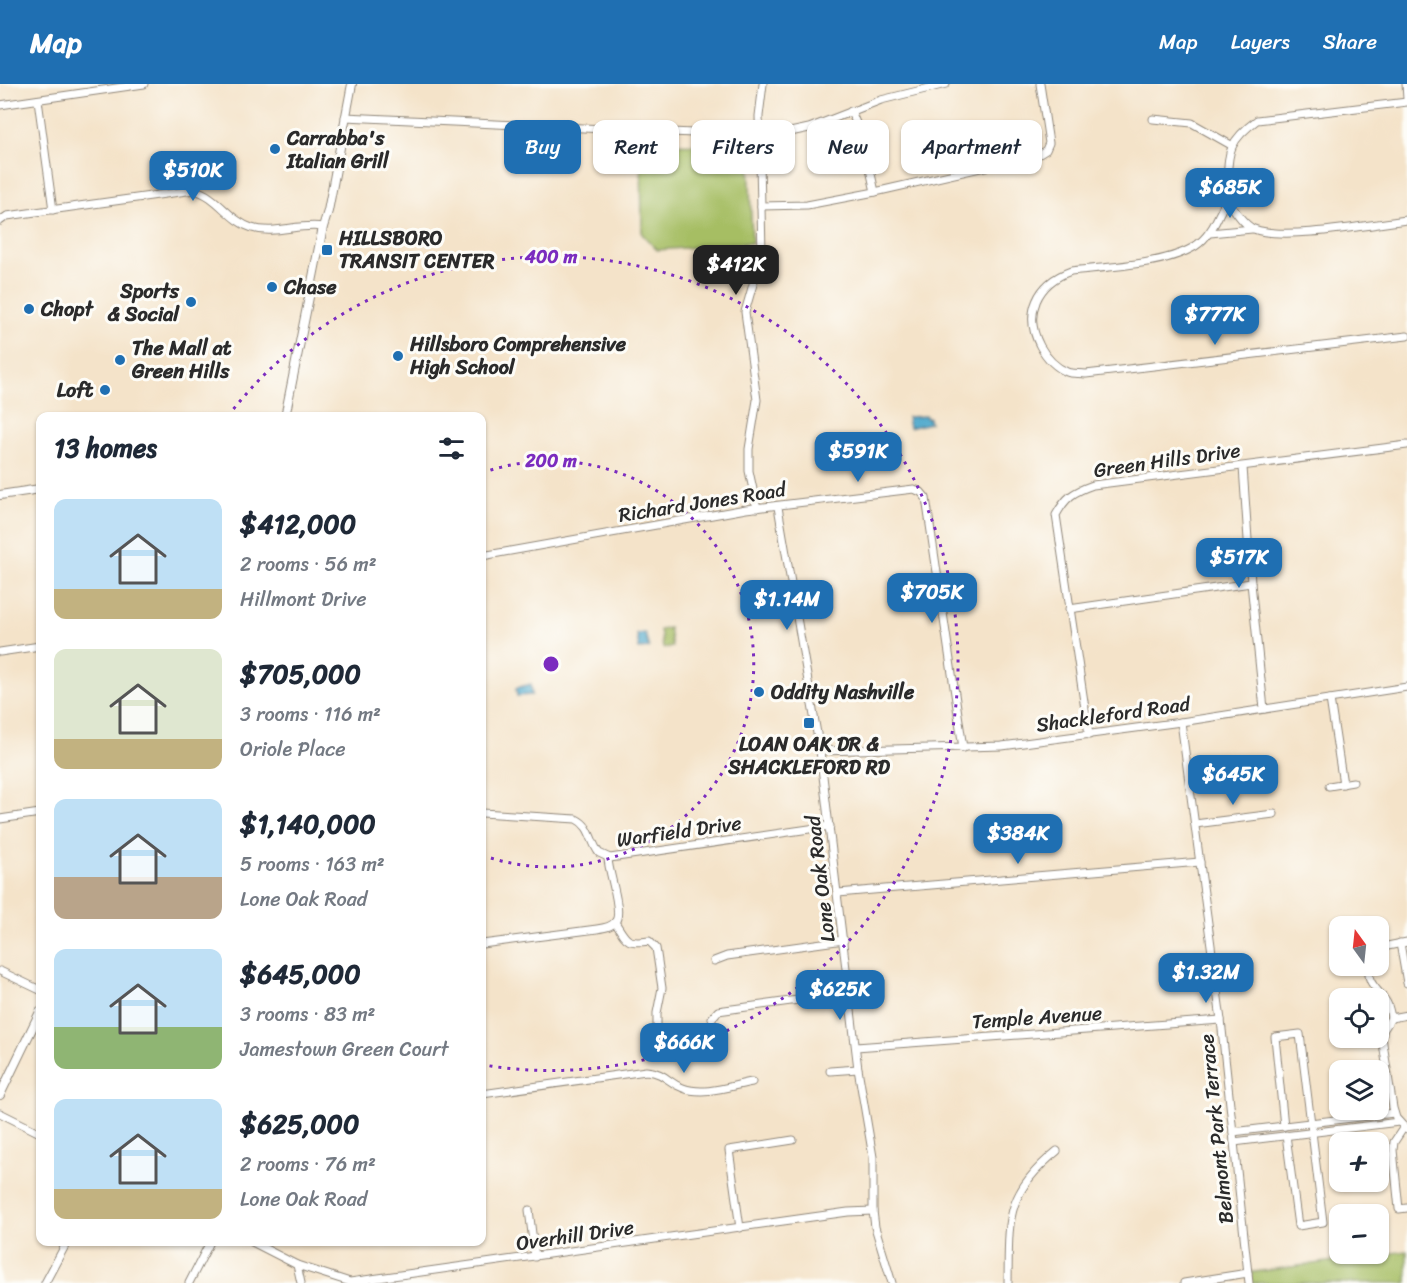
<!DOCTYPE html>
<meta charset="utf-8">
<style>
:root{--surface:#fff;--page:#f6f6f7;--text:#1f2937;--muted:#747a83;--accent:#1f6fb2}
body{margin:0;font-family:Sriracha,sans-serif;background:var(--page);color:var(--text);height:100vh;display:flex;flex-direction:column;font-size:22px;white-space:nowrap}
*{box-sizing:border-box;margin:0}
p{font-size:20px;color:var(--muted)}
.icon{flex:none;width:33px;height:33px;fill:none;stroke:currentColor;stroke-width:2;stroke-linecap:round;stroke-linejoin:round}
.map{position:relative;flex:1;overflow:hidden}
.sheet{position:absolute;left:36px;top:328px;width:450px;height:834px;display:flex;flex-direction:column;background:var(--surface);border-radius:12px;box-shadow:0 2px 4px #0004}
.sheet>*{flex:none}
.hud{position:absolute;left:504px;top:36px;width:570px;height:54px;display:flex;gap:12px}
.needle{width:39px;rotate:345deg}
.fabs{position:absolute;left:1329px;top:832px;display:grid;gap:12px}
.fabs a{display:grid;place-items:center;width:60px;height:60px;border-radius:12px;background:var(--surface);box-shadow:0 2px 4px #0004;font-size:30px}
.price{position:absolute;translate:-50% -51px;padding:0 14px;border-radius:12px;background:var(--accent);color:#fff;font-size:20px;line-height:39px;filter:drop-shadow(0 2px 3px #0008)}
.price::after{content:'';position:absolute;left:50%;top:36px;width:18px;height:14px;margin-left:-9px;background:inherit;clip-path:polygon(0 0,100% 0,50% 100%)}
.price.on{background:#222;color:#fff}
ul{padding:0;list-style:none}
li{display:flex;align-items:center;gap:18px;height:150px;padding:0 18px}
li span{display:grid;place-items:center;flex:none;width:168px;height:120px;border-radius:12px;color:#555}
li>.icon{margin-inline-start:auto}
span .icon{width:72px;height:72px;fill:#fffc;stroke-width:1}
li b{font-size:26px}
h2{display:flex;justify-content:space-between;align-items:center;height:72px;padding:0 18px;font-size:26px}
.tag{padding:0 21px;border-radius:12px;background:var(--surface);box-shadow:0 2px 4px #0004;font-size:21px;line-height:54px}
.tag.on{background:var(--accent);color:#fff}
header{display:flex;align-items:center;gap:36px;box-sizing:border-box;height:84px;padding:0 30px;background:var(--accent);color:#fff}
header strong{font-size:28px}
nav{display:flex;gap:33px;margin-inline-start:auto;font-size:21px}
.map>svg:first-child{display:block}
</style>
<header>
<strong>Map</strong>
<nav><a>Map</a><a>Layers</a><a>Share</a></nav>
</header>
<div class="map">
<svg width="1407" height="1199" viewBox="0 0 1407 1199">
<rect width="100%" height="100%" fill="#fdfcf7"/>
<filter id="ink" filterUnits="userSpaceOnUse"><feTurbulence type="fractalNoise" baseFrequency=".0167" numOctaves="2"/><feDisplacementMap in="SourceGraphic" scale="12" xChannelSelector="R" yChannelSelector="G"/><feConvolveMatrix kernelMatrix="1 2 1 2 8 2 1 2 1" color-interpolation-filters="sRGB"/></filter>
<filter id="wash" filterUnits="userSpaceOnUse"><feTurbulence type="fractalNoise" baseFrequency=".008" numOctaves="4" result="noise"/><feDisplacementMap in="SourceGraphic" scale="24" xChannelSelector="R" yChannelSelector="G"/><feGaussianBlur stdDeviation="1.35" result="paint"/><feColorMatrix in="noise" values="0 0 0 0 0 0 0 0 0 0 0 0 0 0 0 0 0 1.4 0 .05"/><feComposite in="paint" operator="in"/></filter>
<g filter="url(#wash)">
<rect width="100%" height="100%" fill="#f4e3c9"/>
<g fill="#a6be63" stroke="#687447" stroke-width="1.5">
<polygon points="641,60 741,61 749,72 752,159 657,166 642,150"/>
<polygon points="669,544 672,563 663,564 660,546"/>
<polygon points="1407,1167 1407,1199 1249,1199 1248,1189"/>
</g>
<g fill="#4fa9cc" stroke="#3d6a7c" stroke-width="1.5">
<polygon points="926,332 927,335 929,334 930,339 909,344 907,333"/>
<polygon points="645,549 649,564 639,565 637,550"/>
<polygon points="531,600 532,611 517,612 516,604"/>
</g>
</g>
<g filter="url(#ink)">
<g fill="none" stroke-linecap="round" stroke-linejoin="round">
<defs>
<g id="minor">
<polyline points="1406,0 1407,15"/>
<polyline points="38,16 53,126"/>
<path d="M 1407,18 L 1257,36 C 1222,62 1230,73 1226,112 C 1226,119 1221,126 1218,133 C 1212,146 1205,157 1192,164 C 1162,181 1105,183 1071,187 C 1037,199 1023,230 1040,262 C 1046,273 1055,283 1067,288 C 1072,290 1080,289 1086,290 L 1407,252"/>
<polyline points="0,21 144,0"/>
<polyline points="851,27 864,58 875,108"/>
<polyline points="345,33 759,52 781,50 809,44 881,16 946,0"/>
<polyline points="1153,35 1192,39 1231,61"/>
<path d="M 1226,115 C 1234,124 1243,141 1254,145 C 1283,157 1373,140 1407,136"/>
<polyline points="761,122 807,121 875,108 1038,71 1046,66 1049,59 1040,0"/>
<path d="M 0,137 L 7,132 L 194,106 C 217,111 229,137 252,144 C 275,151 299,139 323,143"/>
<polyline points="1210,149 1252,145"/>
<polyline points="1243,383 1251,499 1264,625"/>
<polyline points="778,423 820,667 858,985 873,1073 873,1127 875,1143 892,1199"/>
<polyline points="757,424 749,387 749,365 757,316 745,228 762,169 759,32 763,0"/>
<polyline points="482,472 746,425 914,405 921,408 926,414 963,664"/>
<polyline points="1069,525 1251,499"/>
<polyline points="0,568 40,562"/>
<polyline points="1330,615 1343,700"/>
<polyline points="1181,638 1221,936 1249,1199"/>
<path d="M 1089,651 L 1056,431 C 1066,413 1073,408 1093,401 L 1407,361"/>
<polyline points="820,667 1002,662 1181,638 1407,603"/>
<polyline points="1329,702 1353,698"/>
<path d="M 482,729 L 576,735 C 591,742 590,757 599,769 L 610,774 L 830,742"/>
<polyline points="0,735 40,729"/>
<polyline points="1195,740 1274,730"/>
<polyline points="838,809 1200,778"/>
<path d="M 615,838 C 627,857 626,860 649,857 L 656,864 L 662,904 L 657,929 L 657,947"/>
<polyline points="1400,859 1407,899"/>
<path d="M 482,860 L 597,845 C 604,844 611,843 615,838 C 624,829 608,788 608,774"/>
<polyline points="1378,864 1407,858"/>
<polyline points="714,877 727,872 844,856"/>
<path d="M 1370,882 C 1365,898 1377,904 1385,916 C 1389,921 1390,928 1391,934 L 1384,945 L 1382,953 L 1393,1024 L 1396,1034 L 1407,1046"/>
<polyline points="0,887 40,906"/>
<polyline points="712,934 718,927 725,926 849,909"/>
<polyline points="1391,934 1407,931"/>
<polyline points="856,963 1221,936"/>
<polyline points="830,987 858,985"/>
<path d="M 482,1010 L 646,987 C 667,989 666,998 683,1004 C 704,1012 730,1002 752,998"/>
<polyline points="0,1029 40,1049"/>
<polyline points="1284,1042 1275,953 1300,950 1323,1138 1298,1142 1286,1051"/>
<polyline points="1404,1043 1394,1058 1393,1066 1399,1125 1407,1124"/>
<polyline points="1233,1048 1394,1029"/>
<polyline points="1234,1058 1399,1038"/>
<polyline points="529,1126 535,1173"/>
<polyline points="740,1144 729,1066 793,1056"/>
<polyline points="252,1158 297,1181 350,1198 848,1128 873,1127"/>
<polyline points="297,1181 301,1199"/>
<polyline points="45,1199 67,1158"/>
<polyline points="189,1199 210,1158"/>
<path d="M 1008,1199 C 1009,1136 1004,1110 1057,1067"/>
<polyline points="1184,1199 1248,1189"/>
</g>
<g id="major">
<polyline points="285,333 323,143 328,127 352,0"/>
<polyline points="0,411 40,405"/>
<polyline points="0,1011 40,928"/>
</g>
</defs>
<use href="#minor" stroke="#90877a" stroke-width="9"/>
<use href="#major" stroke="#90877a" stroke-width="10"/>
<use href="#minor" stroke="#fff" stroke-width="7"/>
<use href="#major" stroke="#fff" stroke-width="8"/>
</g>
</g>
<g fill="none" stroke="#7b2cbf" stroke-width="3" stroke-dasharray="3 6">
<path d="M482 389A203 203 0 1 1 482 771"/>
<path d="M228 332A407 407 0 1 1 484 981"/>
</g>
<g fill="#1f6fb2" stroke="#fdfcf7" stroke-width="2">
<circle cx="275" cy="65" r="6"/>
<rect x="321" y="160" width="12" height="12" rx="3"/>
<circle cx="272" cy="203" r="6"/>
<circle cx="191" cy="218" r="6"/>
<circle cx="29" cy="225" r="6"/>
<circle cx="398" cy="272" r="6"/>
<circle cx="120" cy="276" r="6"/>
<circle cx="105" cy="306" r="6"/>
<circle cx="759" cy="608" r="6"/>
<rect x="803" y="633" width="12" height="12" rx="3"/>
</g>
<g text-anchor="middle" stroke-width="6" stroke-linejoin="round" paint-order="stroke">
<g font-size="20" font-weight="bold" fill="#2b2b2b" stroke="#fdfcf7" text-anchor="start">
<text x="287" y="61">Carrabba's<tspan x="287" dy="23">Italian Grill</tspan></text>
<text x="339" y="161">HILLSBORO<tspan x="339" dy="23">TRANSIT CENTER</tspan></text>
<text x="284" y="210">Chase</text>
<text x="179" y="214" text-anchor="end">Sports<tspan x="179" dy="23">&amp; Social</tspan></text>
<text x="41" y="232">Chopt</text>
<text x="410" y="267">Hillsboro Comprehensive<tspan x="410" dy="23">High School</tspan></text>
<text x="132" y="271">The Mall at<tspan x="132" dy="23">Green Hills</tspan></text>
<text x="93" y="313" text-anchor="end">Loft</text>
<text x="771" y="615">Oddity Nashville</text>
<text x="809" y="667" text-anchor="middle">LOAN OAK DR &amp;<tspan x="809" dy="23">SHACKLEFORD RD</tspan></text>
</g>
<g font-size="20" fill="#2b2b2b" stroke="#fdfcf7">
<text transform="translate(1167 376) rotate(-8)" y="7">Green Hills Drive</text>
<text transform="translate(702 418) rotate(-9)" y="7">Richard Jones Road</text>
<text transform="translate(1113 630) rotate(-8)" y="7">Shackleford Road</text>
<text transform="translate(679 747) rotate(-8)" y="7">Warfield Drive</text>
<text transform="translate(820 795) rotate(-97)" y="7">Lone Oak Road</text>
<text transform="translate(1037 933) rotate(-4)" y="7">Temple Avenue</text>
<text transform="translate(1216 1045) rotate(-96)" y="7">Belmont Park Terrace</text>
<text transform="translate(575 1151) rotate(-8)" y="7">Overhill Drive</text>
</g>
</g>
<circle cx="551" cy="580" r="9" fill="#7b2cbf" stroke="#fdfcf7" stroke-width="3"/>
<g font-size="18" text-anchor="middle" font-weight="bold" fill="#7b2cbf" stroke="#fdfcf7" stroke-width="6" stroke-linejoin="round" paint-order="stroke">
<text x="551" y="179">400 m</text>
<text x="551" y="383">200 m</text>
</g>
</svg>
<div class="fabs">
<a><svg class="needle" viewBox="-14 -14 28 28"><path d="M0-13l5 13h-10z" fill="#e53935"/><path d="M0 13l5-13h-10z" fill="#747a83"/></svg></a>
<a><svg class="icon" aria-label="locate" viewBox="0 0 24 24"><circle cx="12" cy="12" r="6"/><path d="M12 2v4M12 18v4M2 12h4M18 12h4"/></svg></a>
<a><svg class="icon" aria-label="layers" viewBox="0 0 24 24"><path d="M12 4l9 5-9 5-9-5zM3 14l9 5 9-5"/></svg></a>
<a>+</a>
<a>−</a>
</div>
<b class="price" style="left:193px;top:118px">$510K</b>
<b class="price" style="left:1230px;top:135px">$685K</b>
<b class="price on" style="left:736px;top:212px">$412K</b>
<b class="price" style="left:1215px;top:262px">$777K</b>
<b class="price" style="left:858px;top:399px">$591K</b>
<b class="price" style="left:1239px;top:505px">$517K</b>
<b class="price" style="left:932px;top:540px">$705K</b>
<b class="price" style="left:787px;top:547px">$1.14M</b>
<b class="price" style="left:1233px;top:722px">$645K</b>
<b class="price" style="left:1018px;top:781px">$384K</b>
<b class="price" style="left:1206px;top:920px">$1.32M</b>
<b class="price" style="left:840px;top:937px">$625K</b>
<b class="price" style="left:684px;top:990px">$666K</b>
<div class="hud">
<a class="tag on">Buy</a>
<a class="tag">Rent</a>
<a class="tag">Filters</a>
<a class="tag">New</a>
<a class="tag">Apartment</a>
</div>
<section class="sheet">
<h2>13 homes<svg class="icon" aria-label="filters" viewBox="0 0 24 24"><path d="M4 7h16M4 17h16"/><circle cx="9" cy="7" r="2"/><circle cx="15" cy="17" r="2"/></svg></h2>
<ul>
<li><span style="background:linear-gradient(#bfe0f5 75%,#c2b280 0)"><svg class="icon" aria-label="home" viewBox="0 0 24 24"><path d="M3 11l9-7 9 7M6 9v11h12V9"/></svg></span><div><b>$412,000</b><p>2 rooms · 56 m²</p><p>Hillmont Drive</p></div></li>
<li><span style="background:linear-gradient(#dfe7d0 75%,#c2b280 0)"><svg class="icon" aria-label="home" viewBox="0 0 24 24"><path d="M3 11l9-7 9 7M6 9v11h12V9"/></svg></span><div><b>$705,000</b><p>3 rooms · 116 m²</p><p>Oriole Place</p></div></li>
<li><span style="background:linear-gradient(#bfe0f5 65%,#b9a48a 0)"><svg class="icon" aria-label="home" viewBox="0 0 24 24"><path d="M3 11l9-7 9 7M6 9v11h12V9"/></svg></span><div><b>$1,140,000</b><p>5 rooms · 163 m²</p><p>Lone Oak Road</p></div></li>
<li><span style="background:linear-gradient(#bfe0f5 65%,#8fb573 0)"><svg class="icon" aria-label="home" viewBox="0 0 24 24"><path d="M3 11l9-7 9 7M6 9v11h12V9"/></svg></span><div><b>$645,000</b><p>3 rooms · 83 m²</p><p>Jamestown Green Court</p></div></li>
<li><span style="background:linear-gradient(#bfe0f5 75%,#c2b280 0)"><svg class="icon" aria-label="home" viewBox="0 0 24 24"><path d="M3 11l9-7 9 7M6 9v11h12V9"/></svg></span><div><b>$625,000</b><p>2 rooms · 76 m²</p><p>Lone Oak Road</p></div></li>
</ul>
</section>
</div>
